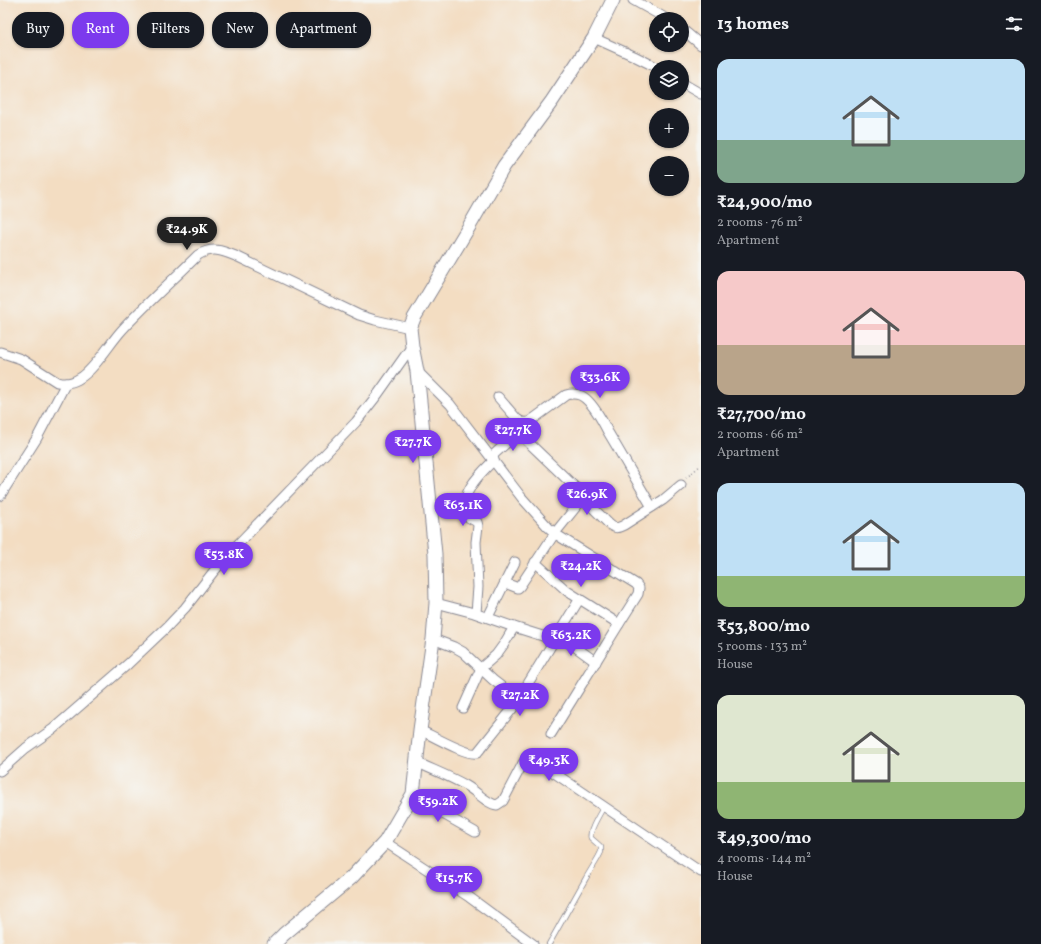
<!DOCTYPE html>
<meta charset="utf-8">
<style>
:root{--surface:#171b24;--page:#242831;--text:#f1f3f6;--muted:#9ea1a6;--accent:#7c3aed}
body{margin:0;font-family:Vollkorn,serif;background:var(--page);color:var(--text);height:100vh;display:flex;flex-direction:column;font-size:15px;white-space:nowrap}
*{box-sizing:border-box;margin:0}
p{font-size:13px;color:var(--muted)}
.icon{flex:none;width:22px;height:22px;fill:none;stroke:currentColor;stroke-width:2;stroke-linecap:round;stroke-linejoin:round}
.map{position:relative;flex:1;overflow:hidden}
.drawer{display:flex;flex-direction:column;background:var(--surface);width:340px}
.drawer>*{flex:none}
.hud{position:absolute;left:12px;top:12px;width:380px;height:36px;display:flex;gap:8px}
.buttons{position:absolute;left:649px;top:12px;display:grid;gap:8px}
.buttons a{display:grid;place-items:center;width:40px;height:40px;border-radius:50%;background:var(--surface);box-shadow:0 1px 3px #0004;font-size:20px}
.price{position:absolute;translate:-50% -34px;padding:0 9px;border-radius:14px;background:var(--accent);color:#fff;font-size:13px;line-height:26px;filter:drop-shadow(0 1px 2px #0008)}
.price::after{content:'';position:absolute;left:50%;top:24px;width:12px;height:9px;margin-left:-6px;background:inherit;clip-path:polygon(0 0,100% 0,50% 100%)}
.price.active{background:#222;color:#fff}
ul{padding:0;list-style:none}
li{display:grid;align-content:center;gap:8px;height:212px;padding:0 16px}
li span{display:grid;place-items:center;height:124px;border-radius:12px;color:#555}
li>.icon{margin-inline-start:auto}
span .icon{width:72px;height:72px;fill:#fffc;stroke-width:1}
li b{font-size:17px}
h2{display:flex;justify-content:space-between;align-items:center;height:48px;padding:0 16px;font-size:17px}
.tag{padding:0 14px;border-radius:16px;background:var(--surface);box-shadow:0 1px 3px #0004;font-size:14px;line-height:36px}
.tag.active{background:var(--accent);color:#fff}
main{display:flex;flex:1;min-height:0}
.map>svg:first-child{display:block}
</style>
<main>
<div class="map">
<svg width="701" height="944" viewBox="0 0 701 944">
<rect width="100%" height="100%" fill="#f6f6f2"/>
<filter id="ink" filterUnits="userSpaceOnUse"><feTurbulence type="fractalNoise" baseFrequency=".025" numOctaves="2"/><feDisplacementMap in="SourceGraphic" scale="8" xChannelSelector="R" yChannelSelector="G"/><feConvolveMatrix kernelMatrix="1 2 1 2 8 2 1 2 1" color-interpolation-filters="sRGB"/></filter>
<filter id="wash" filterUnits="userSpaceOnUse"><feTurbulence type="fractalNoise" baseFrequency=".012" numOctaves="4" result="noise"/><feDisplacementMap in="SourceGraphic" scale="16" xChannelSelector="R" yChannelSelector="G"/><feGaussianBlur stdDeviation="0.9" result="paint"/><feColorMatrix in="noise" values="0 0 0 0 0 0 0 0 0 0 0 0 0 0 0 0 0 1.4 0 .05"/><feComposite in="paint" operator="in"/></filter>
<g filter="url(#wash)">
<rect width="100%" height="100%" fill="#f3ddc2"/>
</g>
<g filter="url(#ink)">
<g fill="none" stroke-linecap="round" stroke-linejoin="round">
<defs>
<path id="lane" d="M 549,944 L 586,878 L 598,858 L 601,852 L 601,847 C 598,844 594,841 591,838 C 588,832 601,812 604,806"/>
<g id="street">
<polyline points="633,0 667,19"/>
<polyline points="682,29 701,45"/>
<polyline points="594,38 634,56 656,67"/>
<polyline points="682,83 701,94"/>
<path d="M 0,352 L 21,359 L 57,382 C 64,384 73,383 80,378 C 94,370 110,343 122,330 C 146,304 173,280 198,255 C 214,246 223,251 238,257 L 359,315 L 375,320 L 410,328"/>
<polyline points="417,371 450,404 522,498 548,527 557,535 636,584 639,588 638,594 619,624 551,734"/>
<path d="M 498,397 L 517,419 C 521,422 523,423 529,422 L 566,395 C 573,393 581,394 586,399 C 594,406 603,422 608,432 C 623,457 637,482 652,507"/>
<path d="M 520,421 L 522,433 L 527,441 L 577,489 L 587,502 L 610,525 C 616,529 618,528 624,525 L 663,500 L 681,485"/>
<polyline points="491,457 521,430"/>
<polyline points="0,496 37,438 66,383"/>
<polyline points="535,562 567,591 619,624"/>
<polyline points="505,583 518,588 520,586 555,533 584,497"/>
<polyline points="436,603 474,613 514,627 555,640"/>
<path d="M 476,613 L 478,587 L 476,542 L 478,526 L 477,522 L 464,515 C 462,490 478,476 494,460"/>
<polyline points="488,617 515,562"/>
<polyline points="559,635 596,662"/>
<polyline points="433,639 454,647 463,652 493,680 519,700"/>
<polyline points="463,708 481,668 496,655 504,644 514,627"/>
<path d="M 420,730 C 431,735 467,756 477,753 L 513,708 L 579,600"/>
<path d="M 416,762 C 433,770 449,776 465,785 C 475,790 487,804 497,805 L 503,801 L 523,763 C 528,759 532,760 538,762 L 701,872"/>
<polyline points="0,771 26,748 53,729 128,664 167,627 185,608 214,571 240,542 356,422 378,394 412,346"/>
<polyline points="413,794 443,814 475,832"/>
<polyline points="385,842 469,897 533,944"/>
</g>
<polyline id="secondary" points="274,944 284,934 351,878 385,842 413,794 420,730 433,639 436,603 435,554 417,371 412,346 410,328 414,318 470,225 504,166 552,101 594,38 613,0"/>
</defs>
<use href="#lane" stroke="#878690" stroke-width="6"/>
<use href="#street" stroke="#878690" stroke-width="11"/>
<use href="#secondary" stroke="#878690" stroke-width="15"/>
<polyline stroke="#878690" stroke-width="1.5" stroke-dasharray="1 3" stroke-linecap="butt" points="686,478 701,465"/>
<use href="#lane" stroke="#fff" stroke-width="4.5"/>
<use href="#street" stroke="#fff" stroke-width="9"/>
<use href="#secondary" stroke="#fff" stroke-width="13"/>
</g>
</g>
</svg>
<div class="buttons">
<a><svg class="icon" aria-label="locate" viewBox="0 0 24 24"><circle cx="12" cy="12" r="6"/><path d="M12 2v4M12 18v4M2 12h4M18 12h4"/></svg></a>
<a><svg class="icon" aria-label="layers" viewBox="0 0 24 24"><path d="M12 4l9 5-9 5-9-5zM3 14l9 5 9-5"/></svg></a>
<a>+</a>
<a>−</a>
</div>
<b class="price active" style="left:187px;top:251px">₹24.9K</b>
<b class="price" style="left:600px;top:399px">₹33.6K</b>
<b class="price" style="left:513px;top:452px">₹27.7K</b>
<b class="price" style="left:413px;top:464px">₹27.7K</b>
<b class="price" style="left:587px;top:516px">₹26.9K</b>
<b class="price" style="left:463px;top:527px">₹63.1K</b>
<b class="price" style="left:224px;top:576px">₹53.8K</b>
<b class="price" style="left:581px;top:588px">₹24.2K</b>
<b class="price" style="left:571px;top:657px">₹63.2K</b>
<b class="price" style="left:520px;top:717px">₹27.2K</b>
<b class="price" style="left:549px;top:782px">₹49.3K</b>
<b class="price" style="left:438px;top:823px">₹59.2K</b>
<b class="price" style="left:454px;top:900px">₹15.7K</b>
<div class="hud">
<a class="tag">Buy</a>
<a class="tag active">Rent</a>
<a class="tag">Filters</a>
<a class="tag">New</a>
<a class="tag">Apartment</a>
</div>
</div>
<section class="drawer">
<h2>13 homes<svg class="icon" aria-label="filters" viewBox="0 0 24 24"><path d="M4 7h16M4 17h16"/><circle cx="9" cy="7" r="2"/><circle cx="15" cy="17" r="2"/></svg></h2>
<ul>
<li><span style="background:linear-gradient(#bfe0f5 65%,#7fa58c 0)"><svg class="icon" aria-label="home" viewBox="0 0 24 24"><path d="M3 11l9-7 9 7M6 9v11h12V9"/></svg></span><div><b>₹24,900/mo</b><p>2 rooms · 76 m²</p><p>Apartment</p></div></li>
<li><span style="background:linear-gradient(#f6c9c9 60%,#b9a48a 0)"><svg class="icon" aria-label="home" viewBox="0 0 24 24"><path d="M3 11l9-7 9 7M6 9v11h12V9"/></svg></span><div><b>₹27,700/mo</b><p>2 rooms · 66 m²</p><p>Apartment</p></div></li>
<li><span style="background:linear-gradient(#bfe0f5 75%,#8fb573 0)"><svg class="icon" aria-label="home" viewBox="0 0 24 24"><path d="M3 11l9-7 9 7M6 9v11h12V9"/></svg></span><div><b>₹53,800/mo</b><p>5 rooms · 133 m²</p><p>House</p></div></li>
<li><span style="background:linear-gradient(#dfe7d0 70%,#8fb573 0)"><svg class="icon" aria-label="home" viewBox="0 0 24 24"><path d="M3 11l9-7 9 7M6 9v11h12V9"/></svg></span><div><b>₹49,300/mo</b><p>4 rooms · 144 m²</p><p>House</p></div></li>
</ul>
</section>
</main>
